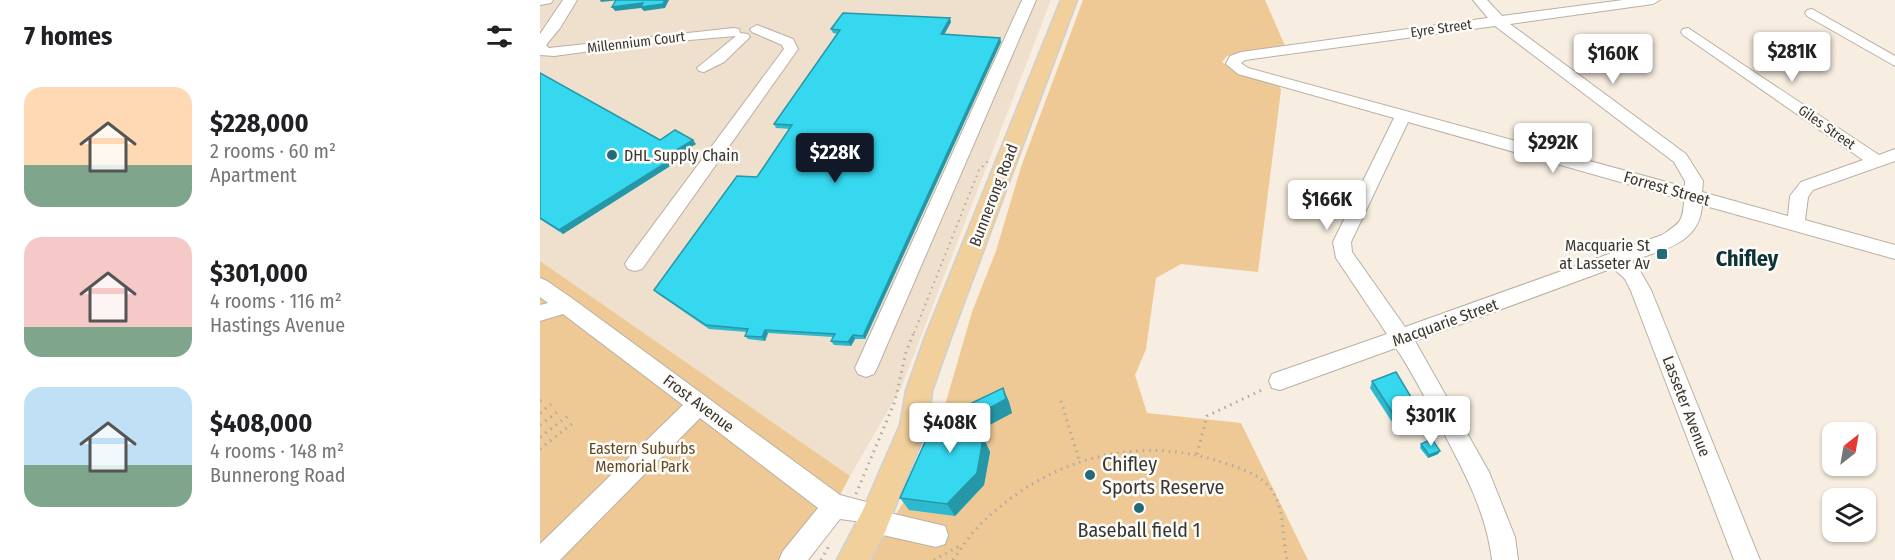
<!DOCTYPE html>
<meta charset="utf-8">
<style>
:root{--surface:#fff;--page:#f2f2f2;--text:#202124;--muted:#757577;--accent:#111827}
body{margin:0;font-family:"Fira Sans Condensed",sans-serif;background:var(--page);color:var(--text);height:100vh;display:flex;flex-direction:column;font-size:22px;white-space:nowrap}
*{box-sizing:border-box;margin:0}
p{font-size:20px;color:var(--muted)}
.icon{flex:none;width:33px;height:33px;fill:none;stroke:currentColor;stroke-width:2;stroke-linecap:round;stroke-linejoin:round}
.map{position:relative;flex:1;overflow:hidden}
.sheet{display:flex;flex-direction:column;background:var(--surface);width:540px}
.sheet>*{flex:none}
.needle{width:39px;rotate:31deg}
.tools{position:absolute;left:1282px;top:422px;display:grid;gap:12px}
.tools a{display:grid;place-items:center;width:54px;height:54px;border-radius:12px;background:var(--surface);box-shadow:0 2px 4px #0004;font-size:30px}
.price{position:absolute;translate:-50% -51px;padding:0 14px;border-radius:6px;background:#fff;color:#222;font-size:20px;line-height:39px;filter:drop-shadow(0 2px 3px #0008)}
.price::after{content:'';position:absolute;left:50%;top:36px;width:18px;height:14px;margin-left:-9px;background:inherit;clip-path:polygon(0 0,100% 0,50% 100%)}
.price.active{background:var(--accent);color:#fff}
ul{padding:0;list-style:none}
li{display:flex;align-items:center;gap:18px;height:150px;padding:0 24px}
li span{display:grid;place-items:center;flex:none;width:168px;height:120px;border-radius:18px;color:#555}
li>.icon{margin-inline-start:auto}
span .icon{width:72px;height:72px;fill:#fffc;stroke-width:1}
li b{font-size:26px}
h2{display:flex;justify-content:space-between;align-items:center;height:72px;padding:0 24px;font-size:26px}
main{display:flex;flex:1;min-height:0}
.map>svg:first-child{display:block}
</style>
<main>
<section class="sheet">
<h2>7 homes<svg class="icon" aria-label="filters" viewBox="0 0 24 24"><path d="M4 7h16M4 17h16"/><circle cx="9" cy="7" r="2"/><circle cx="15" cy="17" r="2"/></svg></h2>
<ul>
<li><span style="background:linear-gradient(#ffd9b3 65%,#7fa58c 0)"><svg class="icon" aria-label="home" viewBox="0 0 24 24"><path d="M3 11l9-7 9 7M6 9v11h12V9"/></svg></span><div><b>$228,000</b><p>2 rooms · 60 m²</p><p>Apartment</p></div></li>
<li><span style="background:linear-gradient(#f6c9c9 75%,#7fa58c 0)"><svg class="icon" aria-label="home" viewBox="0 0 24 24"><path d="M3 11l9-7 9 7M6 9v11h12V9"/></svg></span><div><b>$301,000</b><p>4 rooms · 116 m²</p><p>Hastings Avenue</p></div></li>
<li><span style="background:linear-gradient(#bfe0f5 65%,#7fa58c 0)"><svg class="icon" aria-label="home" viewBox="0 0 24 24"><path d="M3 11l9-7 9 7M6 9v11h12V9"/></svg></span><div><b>$408,000</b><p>4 rooms · 148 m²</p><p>Bunnerong Road</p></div></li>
</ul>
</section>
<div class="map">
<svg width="1355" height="560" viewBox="0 0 1355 560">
<rect width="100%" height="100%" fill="#f7ede0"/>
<polygon fill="#eee0cd" points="0,0 511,0 361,388 310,476 0,261"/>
<g fill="#eec995">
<polygon points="543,0 725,0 745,46 695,54 687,56 682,62 693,70 739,84 741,90 718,272 641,264 616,278 606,349 595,375 607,413 701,423 768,560 327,560 363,503 397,421 401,419 432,312 456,251 481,167"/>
<polygon points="0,261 310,476 266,560 0,560"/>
</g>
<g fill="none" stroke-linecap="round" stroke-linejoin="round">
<defs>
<g id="minor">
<polygon points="0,0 13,0 11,3 0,5"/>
<polygon points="23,0 37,0 20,28 6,45 9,48 194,28 199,29 200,33 208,34 210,37 184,62 164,72 159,71 157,68 196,36 103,44 14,56 0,55 0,34"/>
<polygon points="482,0 496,0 337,368 334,374 326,377 318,374 315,368"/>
<path d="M 933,0 L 947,0 L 962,16 L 1083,0 L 1120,0 L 1113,4 L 970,24 L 1146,154 L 1163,181 L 1162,192 L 1248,216 L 1250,196 L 1261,182 L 1323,160 L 1143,35 L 1141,32 L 1143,29 L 1148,28 L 1339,155 L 1355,149 L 1355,161 L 1273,190 L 1268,197 L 1265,220 L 1355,245 L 1355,259 L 1162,205 C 1160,244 1122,250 1091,261 L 1099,269 L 1111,290 L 1220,560 L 1194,560 L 1091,291 L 1085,279 L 1073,268 L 875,341 L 949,472 L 975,537 L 978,560 L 952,560 C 946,510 922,468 899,424 C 885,398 872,372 856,348 L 740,390 L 732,388 L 729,381 L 732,374 L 847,334 L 796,258 L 793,242 L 854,118 L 698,74 L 686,64 L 690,56 L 701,52 L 948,18 ZM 955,26 L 1134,162 L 1145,181 L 1145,187 L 708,68 L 701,63 L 705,60 ZM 868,122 L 1144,200 C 1143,222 1140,223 1122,235 L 865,327 L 812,252 L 811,242 Z"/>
<polygon points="1272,9 1355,56 1355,66 1267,16 1265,13 1267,10"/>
<polygon points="217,25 253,39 258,49 102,269 95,271 88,269 85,264 88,259 244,49 242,45 212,32 210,29"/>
<polygon points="0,278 7,281 33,299 300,495 330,503 333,509 405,526 408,535 405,544 396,547 334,533 325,530 322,522 300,519 268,560 239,560 243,551 278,508 160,418 20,560 0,560 0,544 143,405 23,314 0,321 0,305 8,303 0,297"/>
</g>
<polygon id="major" points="521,0 537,0 411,337 392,391 388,425 345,532 330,560 297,560 323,510 360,425 366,391 385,337"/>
</defs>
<use href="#minor" stroke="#b9b0a4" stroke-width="2"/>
<use href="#major" stroke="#d0cfce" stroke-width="3"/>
<polyline stroke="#b1a99f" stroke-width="2" stroke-dasharray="1.5 4.5" stroke-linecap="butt" points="374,333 439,170 448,161"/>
<g stroke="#b1a99f" stroke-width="3" stroke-dasharray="1.5 5" stroke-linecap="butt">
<polyline points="0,401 4,399"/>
<polyline points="521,401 539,460"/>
<polyline points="0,413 11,404"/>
<polyline points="0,425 20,410"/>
<polyline points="0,437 28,416"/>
<polyline points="0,449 34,422"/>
<polyline points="657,454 667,416 724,389"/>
<polyline points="316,494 355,401 366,352 374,332"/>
<polyline points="281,560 290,544"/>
<polyline points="394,560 421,545"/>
<path d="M 413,560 C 421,549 428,537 438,527 C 500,463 589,434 675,460 C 693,466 720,473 731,489 C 745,508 742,538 747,560"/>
</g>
<use href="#minor" fill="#fff" fill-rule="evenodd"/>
<use href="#major" fill="#f2d09c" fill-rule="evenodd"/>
</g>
<g fill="#2ebace">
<polygon points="411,22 404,35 460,38 461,42 325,339 315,339 311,346 294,345 291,341 293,337 228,333 225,341 208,339 205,336 207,332 169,329 118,294 114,290 217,177 250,129 236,128 234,124 298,34 293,33 291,29"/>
<polygon points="0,73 120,140 156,144 143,152 146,156 23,234 0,219"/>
<polygon points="832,381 877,407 874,414 852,422 830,388"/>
<polygon points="463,388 469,402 472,413 440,430 450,452 444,485 415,516 369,510 360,498 409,414"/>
<polygon points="881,444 900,451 898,454 888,458 880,448"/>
</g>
<g fill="#2697a7">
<polygon points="60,0 80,0 61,2"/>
<polygon points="125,0 129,0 125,8 104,11 101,8 75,11 72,7"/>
<polygon points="410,18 411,22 402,38 401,34"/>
<polygon points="460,38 461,42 325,339 323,336"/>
<polygon points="153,140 156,144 143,152 146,156 23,234 19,230"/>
<polygon points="225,330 228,333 225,341 222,337"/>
<polygon points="313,335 315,339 311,346 308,342"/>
<polygon points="463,388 469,402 472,413 440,430 450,452 444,485 415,516 407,504 433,417"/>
<polygon points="877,407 874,414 852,422 854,415"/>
<polygon points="900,451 898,454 888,458 889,455"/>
</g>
<g fill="#36d8ef" stroke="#2697a7" stroke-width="1.5">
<polygon points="76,0 125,0 123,4 101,7 103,3 72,7"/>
<polygon points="303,13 410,18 401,34 460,38 323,336 313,335 308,342 291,341 295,334 225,330 222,337 205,336 208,329 166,325 114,290 197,176 217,177 252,125 234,124 300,30 291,29"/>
<polygon points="0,73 120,140 135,130 153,140 138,149 143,152 19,230 0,218"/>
<polygon points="856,372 877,407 854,415 832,381"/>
<polygon points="463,388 466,399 433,417 443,439 437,473 407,504 360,498 398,413 409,414"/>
<polygon points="892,439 900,451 889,455 881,444"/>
</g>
<g fill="#226b76" stroke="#fdfcf9" stroke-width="2">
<circle cx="72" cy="155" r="6"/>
<rect x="1116" y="248" width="12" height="12" rx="3"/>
<circle cx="550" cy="475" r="6"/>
<circle cx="599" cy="508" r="6"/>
</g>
<g text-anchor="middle" stroke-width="5" stroke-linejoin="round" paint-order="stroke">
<g font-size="14" fill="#3a3631" stroke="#fdfcf9">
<text transform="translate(901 28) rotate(-8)" y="5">Eyre Street</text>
<text transform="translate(96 42) rotate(-7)" y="5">Millennium Court</text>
<text transform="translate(1287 127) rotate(35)" y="5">Giles Street</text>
</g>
<g font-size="16" fill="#3a3631" stroke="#fdfcf9" text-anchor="start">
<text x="84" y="161">DHL Supply Chain</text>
<text x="1110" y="251" text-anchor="end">Macquarie St<tspan x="1110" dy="18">at Lasseter Av</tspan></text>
</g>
<g font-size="16" fill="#3a3631" stroke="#fdfcf9">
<text transform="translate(1127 188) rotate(16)" y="6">Forrest Street</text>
<text transform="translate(453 195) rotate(-69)" y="6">Bunnerong Road</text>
<text transform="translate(905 322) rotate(-20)" y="6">Macquarie Street</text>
<text transform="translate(159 403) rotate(37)" y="6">Frost Avenue</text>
<text transform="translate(1147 406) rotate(69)" y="6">Lasseter Avenue</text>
</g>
<g font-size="16" fill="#634a24" stroke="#fdfcf9">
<text x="102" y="454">Eastern Suburbs<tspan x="102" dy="18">Memorial Park</tspan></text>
</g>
<g font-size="20" fill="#3a3631" stroke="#fdfcf9" text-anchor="start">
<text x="562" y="471">Chifley<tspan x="562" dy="23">Sports Reserve</tspan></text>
<text x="599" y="537" text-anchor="middle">Baseball field 1</text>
</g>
<g font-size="22" font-weight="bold" fill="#0f3237" stroke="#fdfcf9">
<text x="1207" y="266">Chifley</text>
</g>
</g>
</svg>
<div class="tools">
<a><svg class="needle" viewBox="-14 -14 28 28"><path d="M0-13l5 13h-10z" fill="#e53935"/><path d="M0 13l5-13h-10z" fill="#757577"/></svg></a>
<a><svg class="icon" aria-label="layers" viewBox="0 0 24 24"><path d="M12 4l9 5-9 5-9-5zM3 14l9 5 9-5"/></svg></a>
</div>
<b class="price" style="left:1252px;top:83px">$281K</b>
<b class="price" style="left:1073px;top:85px">$160K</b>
<b class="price" style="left:1013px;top:174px">$292K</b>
<b class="price active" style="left:295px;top:184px">$228K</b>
<b class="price" style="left:787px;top:231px">$166K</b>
<b class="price" style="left:891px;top:447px">$301K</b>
<b class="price" style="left:410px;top:454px">$408K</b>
</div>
</main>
